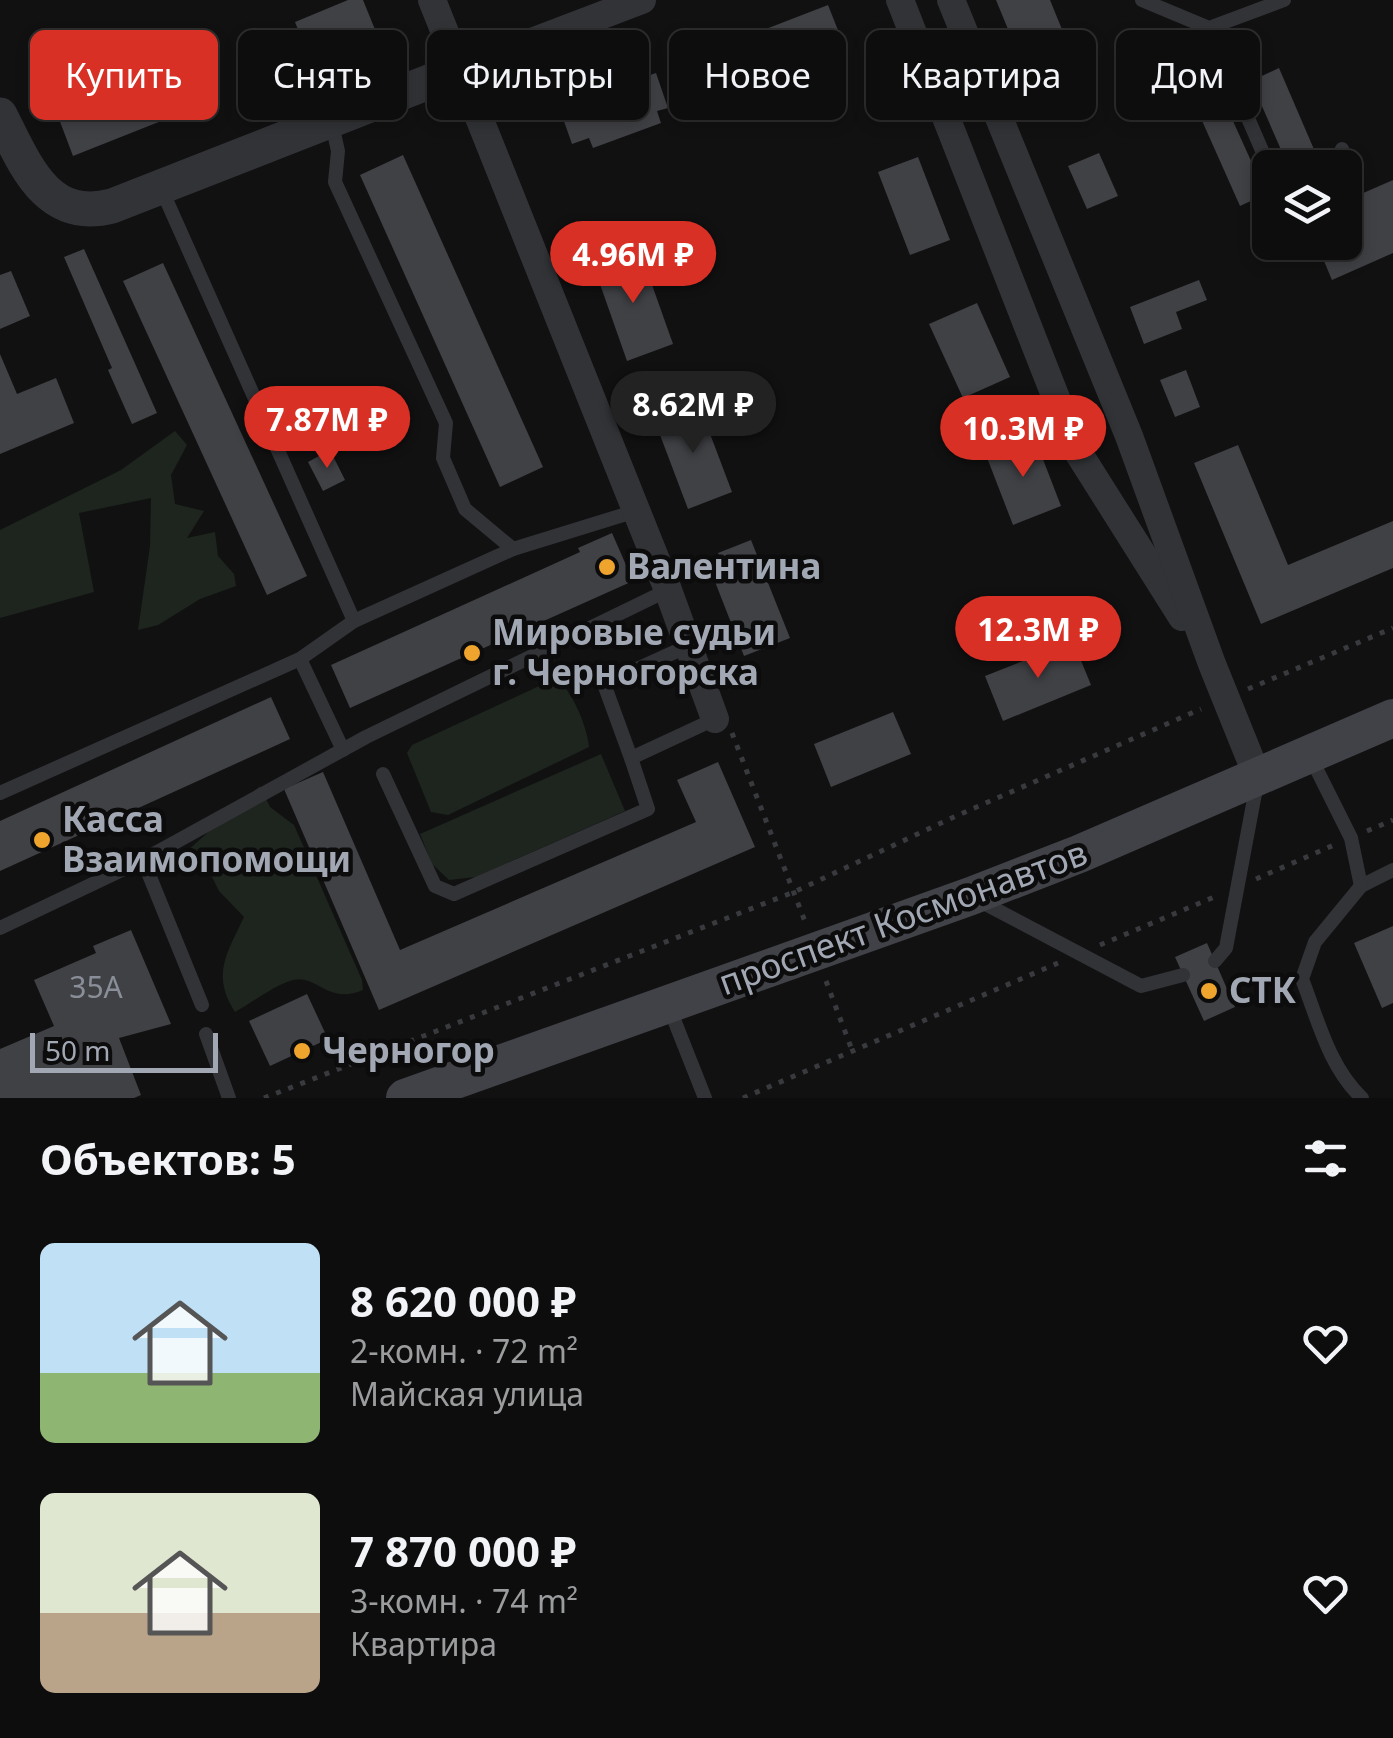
<!DOCTYPE html>
<html lang="ru">
<meta charset="utf-8">
<style>
:root{--surface:#0d0d0e;--page:#161617;--text:#f1f3f6;--muted:#9a9c9e;--line:#2d2d2e;--accent:#d93025}
body{margin:0;font-family:"Noto Sans",sans-serif;background:var(--page);color:var(--text);height:100vh;display:flex;flex-direction:column;font-size:38px;white-space:nowrap}
*{box-sizing:border-box;margin:0}
p{font-size:32px;color:var(--muted)}
.icon{flex:none;width:55px;height:55px;fill:none;stroke:currentColor;stroke-width:2;stroke-linecap:round;stroke-linejoin:round}
.map{position:relative;height:1098px;overflow:hidden}
.sheet{display:flex;flex-direction:column;background:var(--surface);flex:1}
.sheet>*{flex:none}
.hud{position:absolute;left:30px;top:30px;width:1335px;height:90px;display:flex;gap:20px}
.buttons{position:absolute;left:1252px;top:150px;display:grid;gap:20px}
.buttons a{display:grid;place-items:center;width:110px;height:110px;border-radius:15px;background:var(--surface);box-shadow:0 5px 15px #0003,0 0 0 2px var(--line);font-size:50px}
.scale{position:absolute;left:30px;bottom:25px;width:188px;box-sizing:border-box;padding-left:10px;border:5px solid #a2a8b3;border-top:0;font-size:28px;line-height:35px;white-space:nowrap;color:#a2a8b3;-webkit-text-stroke:8px #0c0c0d;paint-order:stroke}
.price{position:absolute;translate:-50% -85px;padding:0 22px;border-radius:35px;background:var(--accent);color:#fff;font-size:32px;line-height:65px;filter:drop-shadow(0 2px 5px #0008)}
.price::after{content:'';position:absolute;left:50%;top:60px;width:30px;height:22px;margin-left:-15px;background:inherit;clip-path:polygon(0 0,100% 0,50% 100%)}
.price.active{background:#222;color:#fff}
ul{padding:0;list-style:none}
li{display:flex;align-items:center;gap:30px;height:250px;padding:0 40px}
li span{display:grid;place-items:center;flex:none;width:280px;height:200px;border-radius:15px;color:#555}
li>.icon{margin-inline-start:auto}
span .icon{width:120px;height:120px;fill:#fffc;stroke-width:1}
li b{font-size:42px}
h2{display:flex;justify-content:space-between;align-items:center;height:120px;padding:0 40px;font-size:42px}
.chip{padding:0 35px;border-radius:15px;background:var(--surface);box-shadow:0 5px 15px #0003,0 0 0 2px var(--line);font-size:35px;line-height:90px}
.chip.active{background:var(--accent);color:#fff}
.map>svg:first-child{display:block}
</style>
<div class="map">
<svg width="1393" height="1098" viewBox="0 0 1393 1098">
<rect width="100%" height="100%" fill="#111112"/>
<g fill="#1d251e">
<polygon points="175,431 187,445 171,475 175,504 204,511 187,538 215,532 218,556 234,574 236,586 200,599 158,625 138,630 150,546 151,498 79,513 94,592 0,618 0,530 121,470"/>
<path d="M 550,681 L 559,681 C 574,695 587,727 589,747 L 448,815 L 431,812 L 407,753 L 412,745 Z"/>
<polygon points="601,754 625,811 476,877 449,880 432,864 420,834"/>
<path d="M 260,786 L 270,807 L 294,825 L 362,980 L 363,990 C 327,1005 317,974 293,980 C 274,985 252,1003 235,1012 C 211,975 227,953 244,917 L 219,891 L 209,871 L 195,871 L 185,862 L 187,851 Z"/>
</g>
<g fill="#404145">
<polygon points="348,0 363,0 378,37 312,64 295,22"/>
<polygon points="996,0 1050,0 1081,76 1035,95"/>
<polygon points="828,5 845,48 761,80 745,37"/>
<polygon points="165,57 171,72 193,63 212,114 193,122 189,110 73,156 56,111 69,106 55,70 79,60 95,101 142,82 137,68"/>
<polygon points="1204,57 1266,194 1240,206 1179,69"/>
<polygon points="1279,68 1322,168 1289,168 1251,81"/>
<polygon points="656,73 668,108 657,111 661,123 593,148 589,138 572,144 559,107"/>
<polygon points="1099,153 1118,196 1087,209 1068,166"/>
<polygon points="403,155 543,467 500,487 360,175"/>
<polygon points="918,157 950,240 910,255 878,172"/>
<polygon points="1393,180 1393,253 1332,280 1316,242 1345,242 1345,201"/>
<polygon points="84,249 157,413 132,424 108,370 112,368 64,257"/>
<polygon points="640,251 673,344 627,361 594,267"/>
<polygon points="163,263 307,576 267,595 123,281"/>
<polygon points="11,271 30,316 0,329 0,275"/>
<polygon points="1199,280 1207,300 1176,312 1182,329 1144,344 1130,307"/>
<polygon points="977,303 1010,377 963,398 929,324"/>
<polygon points="0,354 17,394 56,378 74,423 0,454"/>
<polygon points="1186,370 1200,407 1175,417 1160,380"/>
<polygon points="698,402 732,492 688,509 654,419"/>
<polygon points="1034,436 1061,506 1013,525 986,455"/>
<polygon points="1238,445 1288,565 1393,521 1393,568 1261,624 1194,463"/>
<polygon points="330,450 345,480 323,491 308,462"/>
<polygon points="612,533 633,581 350,708 331,665 580,552 578,548"/>
<polygon points="751,540 790,638 744,656 712,574 724,569 718,553"/>
<polygon points="1073,641 1091,685 1003,721 985,676"/>
<polygon points="271,697 290,739 0,871 0,821"/>
<polygon points="893,712 911,754 831,787 814,744"/>
<polygon points="718,762 755,847 379,1010 284,789 323,772 400,950 696,822 677,780"/>
<polygon points="1393,926 1393,1003 1382,1008 1354,943"/>
<polygon points="131,930 171,1024 119,1038 141,1095 134,1098 0,1098 0,1049 54,1026 34,980 96,953 93,946"/>
<polygon points="1207,943 1235,1007 1204,1021 1175,957"/>
<polygon points="307,994 328,1039 270,1066 249,1021"/>
</g>
<g fill="none" stroke-linecap="round" stroke-linejoin="round">
<g stroke="#383a3e" stroke-width="5" stroke-dasharray="5 8" stroke-linecap="butt">
<polyline points="1248,689 1393,628"/>
<polyline points="732,733 806,924"/>
<polyline points="1367,831 1393,820"/>
<polyline points="1256,879 1334,845"/>
<polyline points="1100,945 1219,895"/>
<polyline points="826,981 852,1050"/>
<polyline points="264,1098 794,892 956,816 1201,709"/>
<polyline points="743,1098 1058,963"/>
</g>
<g stroke="#323337" stroke-width="14">
<polyline points="1142,0 1209,28 1284,0"/>
<polyline points="1209,28 1270,169"/>
<polyline points="331,120 338,151 335,182 446,423 443,458 465,509 513,549 636,511"/>
<polyline points="1334,168 1342,149"/>
<polyline points="161,188 354,621"/>
<polyline points="300,659 343,750"/>
<polyline points="631,758 604,684 688,646"/>
<polyline points="1311,758 1351,838 1361,886 1393,870"/>
<polyline points="383,774 435,886 454,894 648,809 631,758 715,719"/>
<polyline points="0,793 300,659 354,621 513,549"/>
<polyline points="143,860 202,1005"/>
<path d="M 1361,886 L 1315,942 L 1302,979 C 1318,1020 1329,1067 1362,1098"/>
<polyline points="976,899 1141,986 1183,975"/>
<polyline points="0,928 143,860 366,737 668,590"/>
<polyline points="1215,961 1226,948 1257,783"/>
<polyline points="669,1007 705,1098"/>
<polyline points="206,1034 229,1098"/>
</g>
<g stroke="#323337" stroke-width="28">
<polyline points="432,0 668,590 715,719"/>
<polyline points="900,0 1076,449 1182,617"/>
<polyline points="951,0 1129,436 1212,664 1258,778"/>
<polyline points="442,76 642,0"/>
</g>
<path stroke="#323337" stroke-width="35" d="M 0,115 C 25,164 46,223 112,206 L 439,78"/>
<polyline stroke="#404247" stroke-width="38" points="405,1098 971,896 1079,854 1393,718"/>
</g>
<g fill="#eea42d" stroke="#0c0c0d" stroke-width="4">
<circle cx="607" cy="567" r="10"/>
<circle cx="472" cy="653" r="10"/>
<circle cx="42" cy="840" r="10"/>
<circle cx="1209" cy="991" r="10"/>
<circle cx="302" cy="1051" r="10"/>
</g>
<g text-anchor="middle" stroke-width="9" stroke-linejoin="round" paint-order="stroke">
<g font-size="30" fill="#8a8e98">
<text x="96" y="998">35А</text>
</g>
<g font-size="35" font-weight="bold" fill="#a2a8b3" stroke="#0c0c0d" text-anchor="start">
<text x="627" y="579">Валентина</text>
<text x="492" y="645">Мировые судьи<tspan x="492" dy="40">г. Черногорска</tspan></text>
<text x="62" y="832">Касса<tspan x="62" dy="40">Взаимопомощи</tspan></text>
<text x="1229" y="1003">СТК</text>
<text x="322" y="1063">Черногор</text>
</g>
<g font-size="35" fill="#a2a8b3" stroke="#0c0c0d">
<text transform="translate(903 918) rotate(-20)" y="12">проспект Космонавтов</text>
</g>
</g>
</svg>
<div class="buttons">
<a><svg class="icon" aria-label="layers" viewBox="0 0 24 24"><path d="M12 4l9 5-9 5-9-5zM3 14l9 5 9-5"/></svg></a>
</div>
<div class="scale">50 m</div>
<b class="price" style="left:633px;top:306px">4.96M ₽</b>
<b class="price active" style="left:693px;top:456px">8.62M ₽</b>
<b class="price" style="left:327px;top:471px">7.87M ₽</b>
<b class="price" style="left:1023px;top:480px">10.3M ₽</b>
<b class="price" style="left:1038px;top:681px">12.3M ₽</b>
<div class="hud">
<a class="chip active">Купить</a>
<a class="chip">Снять</a>
<a class="chip">Фильтры</a>
<a class="chip">Новое</a>
<a class="chip">Квартира</a>
<a class="chip">Дом</a>
</div>
</div>
<section class="sheet">
<h2>Объектов: 5<svg class="icon" aria-label="filters" viewBox="0 0 24 24"><path d="M4 7h16M4 17h16"/><circle cx="9" cy="7" r="2"/><circle cx="15" cy="17" r="2"/></svg></h2>
<ul>
<li><span style="background:linear-gradient(#bfe0f5 65%,#8fb573 0)"><svg class="icon" aria-label="home" viewBox="0 0 24 24"><path d="M3 11l9-7 9 7M6 9v11h12V9"/></svg></span><div><b>8 620 000 ₽</b><p>2-комн. · 72 m²</p><p>Майская улица</p></div><svg class="icon" aria-label="heart" viewBox="0 0 24 24"><path d="M12 20l-8-8c-3-5 5-10 8-4 3-6 11-1 8 4z"/></svg></li>
<li><span style="background:linear-gradient(#dfe7d0 60%,#b9a48a 0)"><svg class="icon" aria-label="home" viewBox="0 0 24 24"><path d="M3 11l9-7 9 7M6 9v11h12V9"/></svg></span><div><b>7 870 000 ₽</b><p>3-комн. · 74 m²</p><p>Квартира</p></div><svg class="icon" aria-label="heart" viewBox="0 0 24 24"><path d="M12 20l-8-8c-3-5 5-10 8-4 3-6 11-1 8 4z"/></svg></li>
</ul>
</section>
